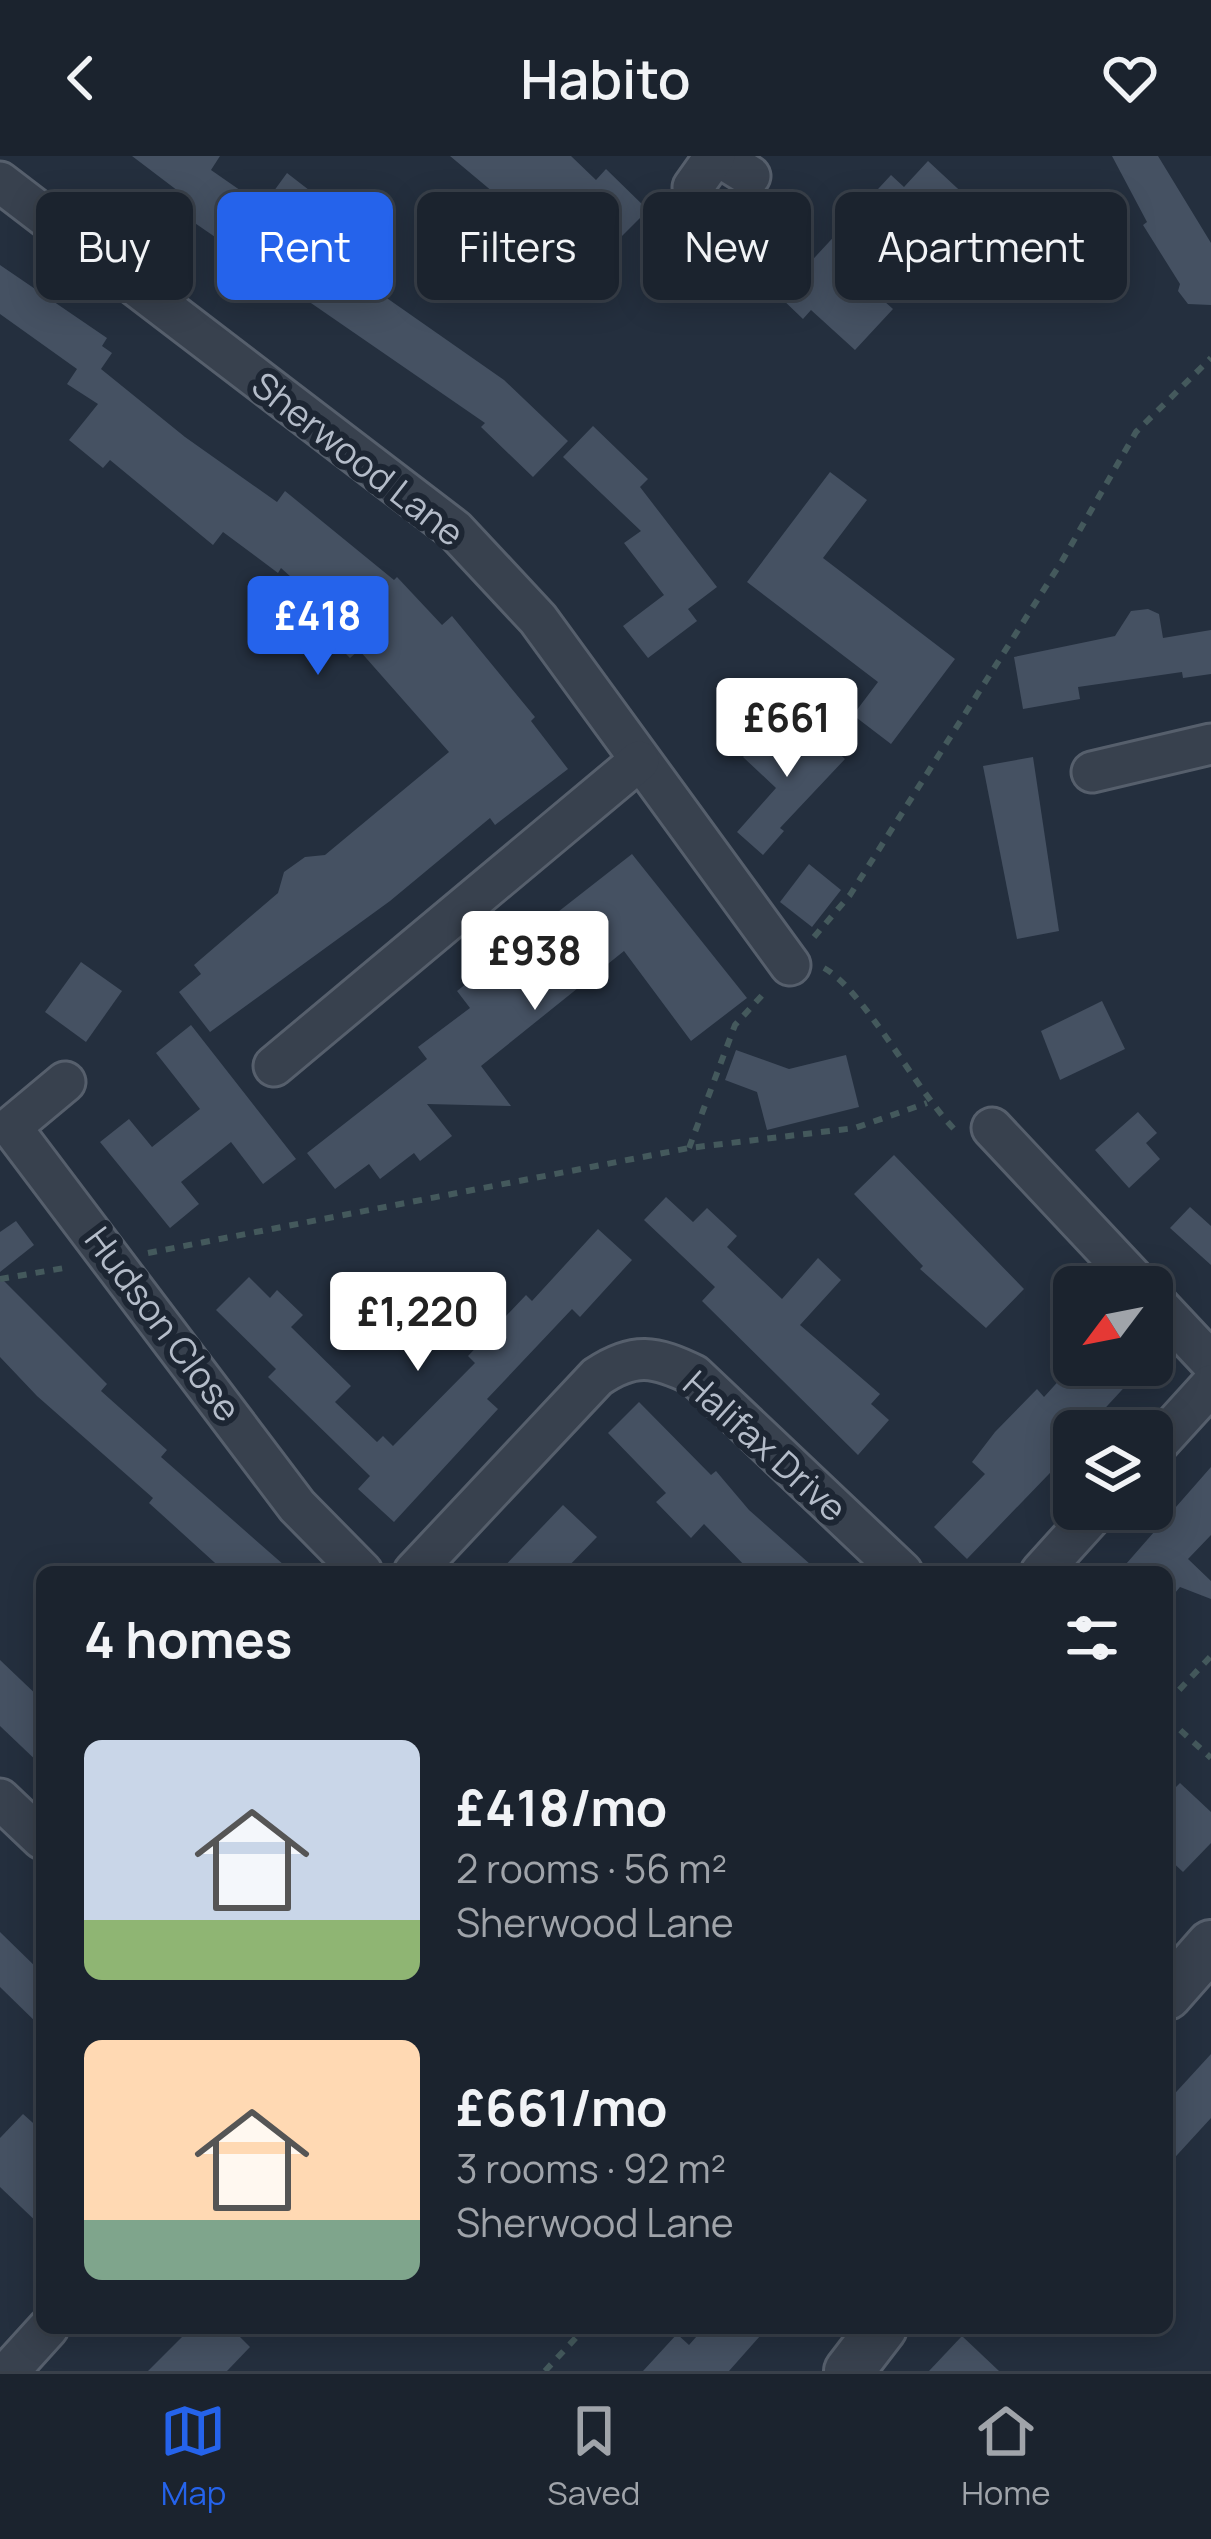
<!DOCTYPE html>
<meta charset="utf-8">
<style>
:root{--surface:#1b232e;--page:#282f3a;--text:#f1f3f6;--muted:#a0a4aa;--line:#39404a;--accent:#2563eb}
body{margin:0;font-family:Manrope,sans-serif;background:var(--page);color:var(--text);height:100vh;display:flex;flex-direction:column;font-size:45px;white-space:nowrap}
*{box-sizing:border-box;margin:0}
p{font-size:39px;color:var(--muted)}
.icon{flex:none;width:66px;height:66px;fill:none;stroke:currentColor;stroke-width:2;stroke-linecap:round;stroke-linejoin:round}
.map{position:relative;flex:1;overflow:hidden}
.panel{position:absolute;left:36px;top:1410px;width:1137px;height:768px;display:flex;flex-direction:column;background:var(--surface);border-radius:18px;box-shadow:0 6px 30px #0003,0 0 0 3px var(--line)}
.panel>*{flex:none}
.guide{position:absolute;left:36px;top:36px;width:1140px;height:108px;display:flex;gap:24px}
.needle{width:78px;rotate:238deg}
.controls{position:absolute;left:1053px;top:1110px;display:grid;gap:24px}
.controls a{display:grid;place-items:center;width:120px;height:120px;border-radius:18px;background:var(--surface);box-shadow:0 6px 30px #0003,0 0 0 3px var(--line);font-size:60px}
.price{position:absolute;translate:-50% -102px;padding:0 27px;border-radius:12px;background:#fff;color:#222;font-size:39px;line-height:78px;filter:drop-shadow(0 3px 6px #0008)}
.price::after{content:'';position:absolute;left:50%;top:72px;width:36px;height:27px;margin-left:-18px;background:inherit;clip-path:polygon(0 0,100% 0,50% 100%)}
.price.selected{background:var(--accent);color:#fff}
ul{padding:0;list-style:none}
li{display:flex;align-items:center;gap:36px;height:300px;padding:0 48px}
li span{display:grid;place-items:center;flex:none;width:336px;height:240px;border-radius:18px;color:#555}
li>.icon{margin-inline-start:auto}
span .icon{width:144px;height:144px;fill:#fffc;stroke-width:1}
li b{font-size:51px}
h2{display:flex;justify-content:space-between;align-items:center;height:144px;padding:0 48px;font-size:51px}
.chip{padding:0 42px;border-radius:18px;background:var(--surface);box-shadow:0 6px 30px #0003,0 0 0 3px var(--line);font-size:42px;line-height:108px}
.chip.selected{background:var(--accent);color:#fff}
header{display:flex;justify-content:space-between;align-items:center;height:156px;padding:0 48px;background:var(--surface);font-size:54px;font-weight:600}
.tabs{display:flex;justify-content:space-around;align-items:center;height:168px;border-top:3px solid var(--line);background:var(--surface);font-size:33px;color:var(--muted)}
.tabs a{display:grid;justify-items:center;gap:6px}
.tabs .selected{color:var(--accent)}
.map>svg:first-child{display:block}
</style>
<header><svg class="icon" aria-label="back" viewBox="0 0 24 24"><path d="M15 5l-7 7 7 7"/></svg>Habito<svg class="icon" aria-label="heart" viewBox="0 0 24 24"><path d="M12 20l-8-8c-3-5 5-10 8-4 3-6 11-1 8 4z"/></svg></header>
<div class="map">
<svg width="1211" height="2215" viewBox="0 0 1211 2215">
<rect width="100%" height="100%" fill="#242f3e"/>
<g fill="#455162">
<polygon points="132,0 220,0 211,14 263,50 287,17 362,75 362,98 373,106 361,124 504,224 568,285 533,321 481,271 485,267 173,52 182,38"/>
<polygon points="450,0 571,0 596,24 606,13 648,54 603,99 556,52 545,63 534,52 524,62"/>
<polygon points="1112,0 1158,0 1211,87 1211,149 1188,148 1178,135 1180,128 1143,69 1147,66"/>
<polygon points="928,5 970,44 884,145 893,153 855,194 811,154 803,163 779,140 891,19 904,31"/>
<polygon points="0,109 107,182 102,190 112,197 101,213 185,281 277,346 285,335 394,424 397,421 442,469 452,460 535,561 531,565 568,613 495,669 490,662 390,745 210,876 179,836 201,818 194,809 278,737 284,716 305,701 325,699 449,596 359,494 350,502 331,483 345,470 281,412 278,417 223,376 213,389 110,304 103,312 69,284 98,248 67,228 77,213 0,158"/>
<polygon points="593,270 648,323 640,331 717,431 688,453 697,465 648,502 623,470 664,439 624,387 641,375 563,301"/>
<polygon points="830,316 867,344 823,402 955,503 891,588 853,559 878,526 747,426"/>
<polygon points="1148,453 1159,458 1163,482 1211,474 1211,518 1183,522 1182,516 1078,531 1080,543 1023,553 1014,501 1115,480 1131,455"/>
<polygon points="775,567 795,585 809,569 845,603 780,672 784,675 763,699 737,676 776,632 743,601"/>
<polygon points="1033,601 1059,775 1017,783 983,610"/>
<polygon points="632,698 747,842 691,885 624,795 481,910 511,950 427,948 452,980 420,1005 414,997 380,1023 369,1008 335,1033 307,997 427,903 418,891 470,852 457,835"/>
<polygon points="809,708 841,734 812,771 780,746"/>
<polygon points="81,806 122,835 86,886 45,856"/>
<polygon points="1102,845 1125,893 1060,924 1041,875"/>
<polygon points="191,869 296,1003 263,1028 231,986 181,1026 199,1048 170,1072 100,986 129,963 152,991 200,953 156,897"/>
<polygon points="736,894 789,913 846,899 859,951 767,974 757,936 725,924"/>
<polygon points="1138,956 1157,977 1146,987 1160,1003 1129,1032 1095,994"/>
<polygon points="894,999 1024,1133 986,1172 920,1113 923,1110 854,1038"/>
<polygon points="666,1041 693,1066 707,1052 737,1080 727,1091 782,1143 818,1102 841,1124 800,1169 880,1238 871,1248 889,1264 858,1299 702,1145 715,1131 644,1064"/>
<polygon points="1190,1051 1211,1070 1211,1109 1170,1072"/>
<polygon points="16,1065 34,1089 0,1116 0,1076"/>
<polygon points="598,1073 632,1104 580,1161 572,1153 487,1243 498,1253 394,1366 358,1333 370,1320 268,1221 276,1213 216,1154 249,1121 270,1142 277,1134 303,1159 291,1171 351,1230 335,1246 377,1286 383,1280 393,1290 475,1207 468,1200 526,1139 532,1145"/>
<polygon points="0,1121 107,1228 101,1235 167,1294 161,1301 292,1416 225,1416 149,1347 153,1342 37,1240 0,1201"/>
<polygon points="1073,1209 1145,1209 1084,1275 1074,1275 1074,1292 967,1403 934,1371 985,1318 972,1306 995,1276 1037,1233 1044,1241"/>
<polygon points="639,1246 711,1319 716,1315 749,1354 819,1416 751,1416 704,1368 691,1382 656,1346 666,1337 608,1277"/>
<polygon points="1211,1311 1211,1379 1188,1403 1211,1425 1211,1443 1180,1431 1175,1437 1167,1429 1167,1416 1119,1416"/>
<polygon points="563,1349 597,1381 563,1416 499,1416"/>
<polygon points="0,1504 42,1544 42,1610 0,1570"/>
<polygon points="1180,1627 1211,1656 1211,1687 1183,1716 1167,1701 1167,1640"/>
<polygon points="0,1776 42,1817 42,1872 0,1831"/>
<polygon points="1211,1898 1211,1962 1167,2010 1167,1946"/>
<polygon points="23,1958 42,1975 42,2071 0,2031 0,1982"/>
<polygon points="191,2172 231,2172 250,2191 227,2215 148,2215"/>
<polygon points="704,2172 767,2172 729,2215 643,2215 677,2178 689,2189"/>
<polygon points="962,2180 999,2215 929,2215"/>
</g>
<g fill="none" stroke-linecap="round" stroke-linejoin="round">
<defs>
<g id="minor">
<polyline points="718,0 750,20"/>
<polyline points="0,26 455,374 538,463 790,809"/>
<polyline points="693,31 715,0"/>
<polyline points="1092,616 1211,588"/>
<polyline points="274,910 639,605"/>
<polyline points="65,926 11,971 297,1350 362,1416"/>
<polyline points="992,972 1141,1131"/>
<polyline points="1152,1143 1211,1206"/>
<polyline points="1152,1294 1211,1229"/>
<path d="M 414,1416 L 597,1221 C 634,1196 655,1200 694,1219 L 902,1416"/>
<polyline points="1041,1416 1098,1353"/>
<polyline points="0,1643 42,1683"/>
<polyline points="9,2215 48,2172"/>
</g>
<g id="tertiary">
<polyline points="1167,1839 1211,1789"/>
<polyline points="849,2215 882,2172"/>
</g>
</defs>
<use href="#minor" stroke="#565f6c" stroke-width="45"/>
<use href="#tertiary" stroke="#565f6c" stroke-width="54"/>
<g stroke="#44595c" stroke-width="6" stroke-dasharray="9 9" stroke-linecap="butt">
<polyline points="814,781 850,739 1062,405 1136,276 1211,202"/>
<path d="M 824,812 C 865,835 917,937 958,977"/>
<polyline points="689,992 735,869 766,835"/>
<polyline points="148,1097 689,992 855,972 927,947"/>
<polyline points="0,1123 70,1111"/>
<polyline points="1167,1547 1211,1500"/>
<polyline points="1167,1562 1211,1602"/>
<polyline points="545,2215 585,2172"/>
</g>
<use href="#minor" stroke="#38414e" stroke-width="39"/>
<use href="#tertiary" stroke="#38414e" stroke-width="48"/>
</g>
<g text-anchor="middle" stroke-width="12" stroke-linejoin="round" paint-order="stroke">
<g font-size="36" fill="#b4bcc9" stroke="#1d2633">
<text transform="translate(358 303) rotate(38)" y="13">Sherwood Lane</text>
<text transform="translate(163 1168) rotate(53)" y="13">Hudson Close</text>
<text transform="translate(765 1290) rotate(42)" y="13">Halifax Drive</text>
</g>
</g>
</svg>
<div class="controls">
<a><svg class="needle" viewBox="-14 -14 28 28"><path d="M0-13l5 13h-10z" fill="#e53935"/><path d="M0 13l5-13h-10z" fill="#a0a4aa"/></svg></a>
<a><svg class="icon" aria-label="layers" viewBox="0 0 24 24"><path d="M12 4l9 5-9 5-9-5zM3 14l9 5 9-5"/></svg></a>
</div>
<b class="price selected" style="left:318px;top:522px">£418</b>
<b class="price" style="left:787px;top:624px">£661</b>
<b class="price" style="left:535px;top:857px">£938</b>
<b class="price" style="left:418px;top:1218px">£1,220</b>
<div class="guide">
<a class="chip">Buy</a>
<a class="chip selected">Rent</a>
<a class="chip">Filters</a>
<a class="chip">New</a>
<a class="chip">Apartment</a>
</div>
<section class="panel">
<h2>4 homes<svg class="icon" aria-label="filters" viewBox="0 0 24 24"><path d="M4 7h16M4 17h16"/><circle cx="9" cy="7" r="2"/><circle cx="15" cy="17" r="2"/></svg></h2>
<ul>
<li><span style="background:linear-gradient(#c9d6e8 75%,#8fb573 0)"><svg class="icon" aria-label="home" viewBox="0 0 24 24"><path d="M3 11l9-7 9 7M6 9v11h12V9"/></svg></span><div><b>£418/mo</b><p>2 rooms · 56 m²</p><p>Sherwood Lane</p></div></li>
<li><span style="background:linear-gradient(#ffd9b3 75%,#7fa58c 0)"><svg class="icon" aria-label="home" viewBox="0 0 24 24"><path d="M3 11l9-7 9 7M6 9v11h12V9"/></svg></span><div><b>£661/mo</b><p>3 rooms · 92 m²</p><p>Sherwood Lane</p></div></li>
</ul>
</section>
</div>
<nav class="tabs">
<a class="selected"><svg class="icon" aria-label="map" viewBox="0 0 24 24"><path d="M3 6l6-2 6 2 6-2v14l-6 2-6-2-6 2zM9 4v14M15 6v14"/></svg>Map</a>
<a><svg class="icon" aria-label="saved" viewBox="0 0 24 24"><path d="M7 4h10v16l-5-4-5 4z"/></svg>Saved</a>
<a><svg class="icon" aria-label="home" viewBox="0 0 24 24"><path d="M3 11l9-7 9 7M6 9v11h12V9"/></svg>Home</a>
</nav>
